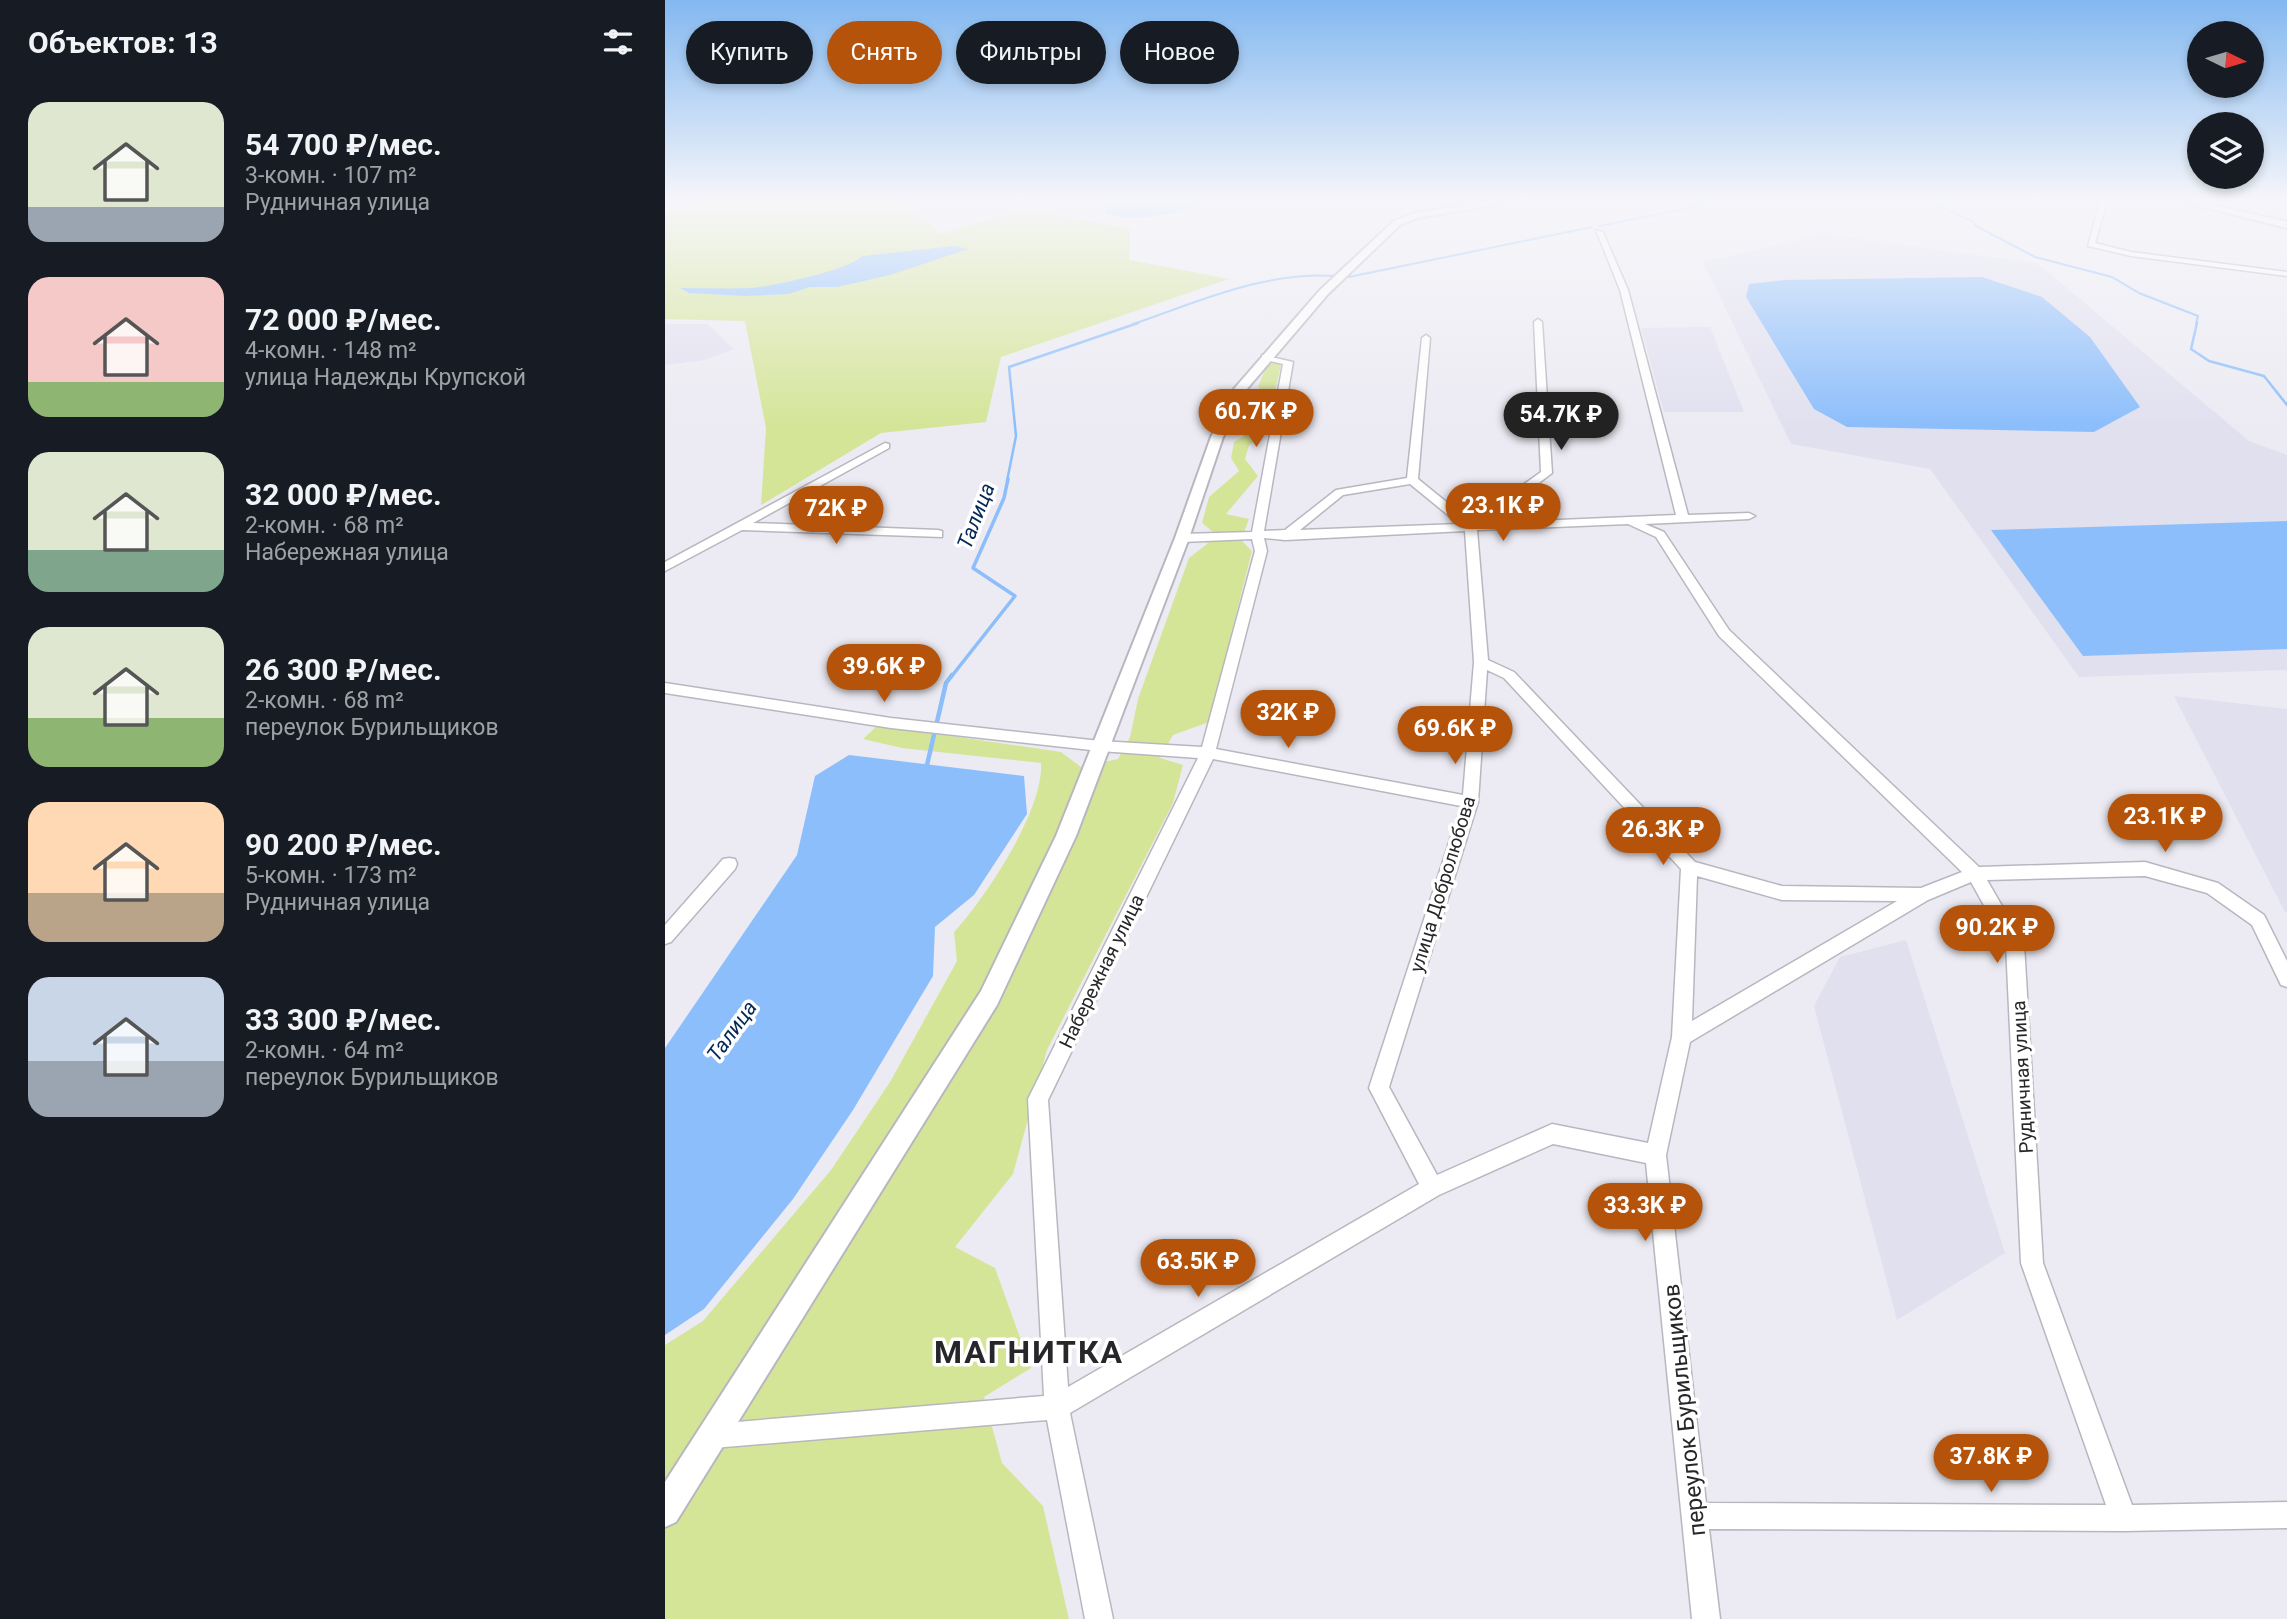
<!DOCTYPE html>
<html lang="ru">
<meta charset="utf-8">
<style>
:root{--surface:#171b24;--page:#242831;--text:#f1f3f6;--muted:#9ea1a6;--accent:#b45309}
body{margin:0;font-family:Roboto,sans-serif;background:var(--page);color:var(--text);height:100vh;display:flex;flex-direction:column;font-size:26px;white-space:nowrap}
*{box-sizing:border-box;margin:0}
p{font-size:23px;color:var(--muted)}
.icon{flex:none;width:38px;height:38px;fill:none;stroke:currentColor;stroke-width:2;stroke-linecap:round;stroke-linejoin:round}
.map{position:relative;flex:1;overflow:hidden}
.drawer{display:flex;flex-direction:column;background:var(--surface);width:665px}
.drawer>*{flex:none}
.banner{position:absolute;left:21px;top:21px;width:665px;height:63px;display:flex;gap:14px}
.needle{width:46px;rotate:95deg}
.buttons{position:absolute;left:1522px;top:21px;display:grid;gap:14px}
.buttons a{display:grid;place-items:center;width:77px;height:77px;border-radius:50%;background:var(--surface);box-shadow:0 4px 10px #0003;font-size:35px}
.price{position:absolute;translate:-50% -60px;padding:0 16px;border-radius:24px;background:var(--accent);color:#fff;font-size:23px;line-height:46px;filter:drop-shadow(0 2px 4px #0008)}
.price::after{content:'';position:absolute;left:50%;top:42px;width:21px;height:16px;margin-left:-10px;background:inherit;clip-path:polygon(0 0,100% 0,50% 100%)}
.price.active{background:#222;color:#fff}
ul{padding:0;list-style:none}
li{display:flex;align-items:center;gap:21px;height:175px;padding:0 28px}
li span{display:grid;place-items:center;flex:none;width:196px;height:140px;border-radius:21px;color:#555}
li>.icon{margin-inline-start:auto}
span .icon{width:84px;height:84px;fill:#fffc;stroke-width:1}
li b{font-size:30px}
h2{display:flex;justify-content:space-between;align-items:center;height:84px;padding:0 28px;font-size:30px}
.tag{padding:0 24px;border-radius:32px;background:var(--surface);box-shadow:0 4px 10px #0003;font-size:24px;line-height:63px}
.tag.active{background:var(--accent);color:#fff}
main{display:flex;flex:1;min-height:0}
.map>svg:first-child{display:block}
</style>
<main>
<section class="drawer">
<h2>Объектов: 13<svg class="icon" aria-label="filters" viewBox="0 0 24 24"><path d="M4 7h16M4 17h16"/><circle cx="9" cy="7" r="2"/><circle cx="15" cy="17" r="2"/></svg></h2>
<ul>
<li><span style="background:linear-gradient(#dfe7d0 75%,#9aa5b1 0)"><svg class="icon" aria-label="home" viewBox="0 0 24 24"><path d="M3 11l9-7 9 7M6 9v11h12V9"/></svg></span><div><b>54 700 ₽/мес.</b><p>3-комн. · 107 m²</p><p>Рудничная улица</p></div></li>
<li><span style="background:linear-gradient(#f6c9c9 75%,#8fb573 0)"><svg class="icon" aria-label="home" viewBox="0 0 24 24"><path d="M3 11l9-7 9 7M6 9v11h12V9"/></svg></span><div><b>72 000 ₽/мес.</b><p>4-комн. · 148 m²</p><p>улица Надежды Крупской</p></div></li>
<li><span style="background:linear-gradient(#dfe7d0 70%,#7fa58c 0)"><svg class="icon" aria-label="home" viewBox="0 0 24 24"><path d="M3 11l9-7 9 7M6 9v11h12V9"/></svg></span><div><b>32 000 ₽/мес.</b><p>2-комн. · 68 m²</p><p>Набережная улица</p></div></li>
<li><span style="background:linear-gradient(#dfe7d0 65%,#8fb573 0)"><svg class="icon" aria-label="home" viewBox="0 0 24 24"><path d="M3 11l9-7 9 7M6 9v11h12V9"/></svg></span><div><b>26 300 ₽/мес.</b><p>2-комн. · 68 m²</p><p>переулок Бурильщиков</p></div></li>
<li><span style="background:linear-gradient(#ffd9b3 65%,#b9a48a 0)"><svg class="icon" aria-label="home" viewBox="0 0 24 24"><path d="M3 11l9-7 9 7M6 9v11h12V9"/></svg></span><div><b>90 200 ₽/мес.</b><p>5-комн. · 173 m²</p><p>Рудничная улица</p></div></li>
<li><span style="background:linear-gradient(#c9d6e8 60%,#9aa5b1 0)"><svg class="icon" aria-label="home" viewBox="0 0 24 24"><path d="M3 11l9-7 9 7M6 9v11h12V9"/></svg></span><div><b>33 300 ₽/мес.</b><p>2-комн. · 64 m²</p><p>переулок Бурильщиков</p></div></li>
</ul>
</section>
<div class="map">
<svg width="1622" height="1619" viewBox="0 0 1622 1619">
<rect width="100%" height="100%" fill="#ecebf3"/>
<g fill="#e1e0ef">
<polygon points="1157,234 1372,263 1584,441 1622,455 1622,670 1414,677 1265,469 1126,444 1038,262"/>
<polygon points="0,324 42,324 69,349 40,360 0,365"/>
<polygon points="1045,327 1079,412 999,412 976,328"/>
<polygon points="1509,696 1622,709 1622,912 1620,912"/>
<polygon points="1241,940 1340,1253 1232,1320 1149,1006 1175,957"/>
</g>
<g fill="#d5e598">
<polygon points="66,199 223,199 262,220 274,234 362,209 465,229 464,260 564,279 336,357 321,422 216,433 96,505 101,428 80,321 0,319 0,209"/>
<path d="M 610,362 L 616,365 L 600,434 L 584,445 L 580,459 L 593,476 L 561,514 L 584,519 L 576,540 L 587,551 L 544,722 L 508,735 L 495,758 L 518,765 L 508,803 L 382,1050 L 348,1174 L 290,1247 L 330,1268 L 366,1368 L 319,1397 L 337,1463 L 378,1506 L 404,1619 L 0,1619 L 0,1345 L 38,1321 L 166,1170 L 225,1082 L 292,961 L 289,932 C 321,897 379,810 376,763 L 237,748 L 198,739 L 213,725 L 396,752 L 416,767 L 453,759 L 465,737 L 473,699 L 524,558 L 542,544 L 548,532 L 537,523 L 544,497 L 574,471 L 566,458 L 569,442 L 579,436 L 571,428 L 573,417 L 585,404 L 586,398 L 598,392 L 593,387 L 602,365 Z"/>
</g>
<g fill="#8cbefb">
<path d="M 442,199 L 544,199 C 524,214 463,224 440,213 Z"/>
<path d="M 290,246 L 303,249 L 225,275 L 172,287 L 145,287 L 124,294 L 80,296 L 24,293 L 15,288 C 39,288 63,289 87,288 C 108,286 184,270 197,256 Z"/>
<polygon points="1317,277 1377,297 1425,337 1475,407 1429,432 1182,427 1149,409 1081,297 1084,284 1119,280"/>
<polygon points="1622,521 1622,649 1418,656 1326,530"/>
<polygon points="184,755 359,776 362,814 309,895 270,927 268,976 188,1110 128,1199 39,1309 0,1335 0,1048 132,855 150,776"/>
</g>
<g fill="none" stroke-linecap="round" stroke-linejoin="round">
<g stroke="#8cbefb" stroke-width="2">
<polyline points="1280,199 1270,205 1308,221 1311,226 1370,257 1447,277 1474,293 1533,316 1531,324"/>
<polyline points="934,226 1070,199"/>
<polyline points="684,277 927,227"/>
<path d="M 468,324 C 533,302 600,271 670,276"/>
</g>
<g stroke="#8cbefb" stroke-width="2.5">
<polyline points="1532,323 1526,349 1544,361 1599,376 1622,405"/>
<polyline points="342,481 351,436 344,367 473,323"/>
</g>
<polyline stroke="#8cbefb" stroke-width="3.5" points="286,677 350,596 308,568 339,498 343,479"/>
<polyline stroke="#8cbefb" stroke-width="4.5" points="257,767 262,765 281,683 287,675"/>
<defs>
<g id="minor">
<polygon points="1436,199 1443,199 1430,243 1466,252 1622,272 1622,276 1466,256 1423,246"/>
<path d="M 931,230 L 938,232 L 963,290 L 1023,515 L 1084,513 L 1090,516 L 1084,519 L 980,524 L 999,532 L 1064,630 L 1314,867 L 1480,862 L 1553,883 L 1599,915 L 1622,961 L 1622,987 L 1616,985 L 1587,925 L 1542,893 L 1480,876 L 1322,880 L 1359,944 L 1378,1263 L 1467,1505 L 1622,1502 L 1622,1528 L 1459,1531 L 1044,1529 L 1055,1619 L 1027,1619 L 981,1163 L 888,1144 L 774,1195 L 405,1413 L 448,1619 L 420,1619 L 382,1420 L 48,1448 L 39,1445 L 36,1436 L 39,1427 L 48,1424 L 379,1396 L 363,1099 L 533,758 L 435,751 L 226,728 L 0,693 L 0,683 L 226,718 L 435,741 L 537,747 L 590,551 L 587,539 L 517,542 L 511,538 L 517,534 L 587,532 L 618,364 L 597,359 L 597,355 L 628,362 L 599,531 L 620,530 L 671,490 L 742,478 L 757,338 L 761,335 L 765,338 L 753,479 L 806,522 L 876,472 L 869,322 L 873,319 L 877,322 L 887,473 L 821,523 L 1011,515 L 955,290 ZM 745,484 L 794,524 L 635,530 L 678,495 ZM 963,524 L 991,537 L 1054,636 L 1297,872 L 1256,888 L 1117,886 L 1030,862 L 849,672 L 823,660 L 812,530 ZM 800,531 L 809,662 L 798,795 L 551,749 L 602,551 L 599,538 L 620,540 ZM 822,670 L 839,678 L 1016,869 L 1007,1037 L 983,1143 L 887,1124 L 772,1175 L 724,1087 L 813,802 ZM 548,759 L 796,806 L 704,1088 L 754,1184 L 403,1387 L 383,1100 ZM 1032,876 L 1117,900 L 1232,901 L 1027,1021 ZM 1306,882 L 1341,945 L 1356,1263 L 1441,1505 L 1041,1503 L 1001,1155 L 1025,1042 L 1263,900 Z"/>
<polygon points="220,443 224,444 224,448 88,523 273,530 277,531 277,537 77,530 0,571 0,562"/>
<polygon points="64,858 70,859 72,864 70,869 6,942 0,944 0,925 58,859"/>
</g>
<g id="tertiary">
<polygon points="843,199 865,199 752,218 735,225 663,294 581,390 558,437 524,538 411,836 332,1005 11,1522 0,1527 0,1482 316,991 391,836 510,538 546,437 569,389 655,290 729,221 750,213"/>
<polygon points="1507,199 1523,199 1622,222 1622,228"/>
</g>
</defs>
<use href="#minor" stroke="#b8b7bf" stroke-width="3"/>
<use href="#tertiary" stroke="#b8b7bf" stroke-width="4"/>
<use href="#minor" fill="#fff" fill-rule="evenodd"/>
<use href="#tertiary" fill="#fff" fill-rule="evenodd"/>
</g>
<linearGradient id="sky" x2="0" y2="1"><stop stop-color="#83b8f0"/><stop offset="0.47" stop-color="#f6f6fa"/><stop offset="1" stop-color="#f6f6fa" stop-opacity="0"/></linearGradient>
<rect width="1622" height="426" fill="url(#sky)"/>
<g text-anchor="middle" stroke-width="7" stroke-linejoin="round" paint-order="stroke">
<g font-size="19" fill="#27272a" stroke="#fff">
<text transform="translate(777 884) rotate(-73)" y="7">улица Добролюбова</text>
<text transform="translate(436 971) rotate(-64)" y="7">Набережная улица</text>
<text transform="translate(1357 1077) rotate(-93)" y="7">Рудничная улица</text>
</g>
<g font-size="21" font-style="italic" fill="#002957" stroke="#fff">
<text transform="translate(311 516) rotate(-69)" y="7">Талица</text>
<text transform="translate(67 1031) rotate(-54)" y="7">Талица</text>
</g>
<g font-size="23" fill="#27272a" stroke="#fff">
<text transform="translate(1019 1410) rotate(-96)" y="8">переулок Бурильщиков</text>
</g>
<g font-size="32" font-weight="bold" letter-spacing="2" fill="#27272a" stroke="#fff">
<text x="364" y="1363">МАГНИТКА</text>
</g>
</g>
</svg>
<div class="buttons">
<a><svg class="needle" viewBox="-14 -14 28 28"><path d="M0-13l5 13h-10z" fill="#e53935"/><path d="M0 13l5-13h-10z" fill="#9ea1a6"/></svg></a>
<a><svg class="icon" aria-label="layers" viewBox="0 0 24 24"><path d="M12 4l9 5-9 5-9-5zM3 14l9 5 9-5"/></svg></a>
</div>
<b class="price" style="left:591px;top:449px">60.7K ₽</b>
<b class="price active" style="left:896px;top:452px">54.7K ₽</b>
<b class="price" style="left:838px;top:543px">23.1K ₽</b>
<b class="price" style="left:171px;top:546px">72K ₽</b>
<b class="price" style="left:219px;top:704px">39.6K ₽</b>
<b class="price" style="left:623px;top:750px">32K ₽</b>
<b class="price" style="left:790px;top:766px">69.6K ₽</b>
<b class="price" style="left:1500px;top:854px">23.1K ₽</b>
<b class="price" style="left:998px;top:867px">26.3K ₽</b>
<b class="price" style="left:1332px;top:965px">90.2K ₽</b>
<b class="price" style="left:980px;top:1243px">33.3K ₽</b>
<b class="price" style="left:533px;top:1299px">63.5K ₽</b>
<b class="price" style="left:1326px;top:1494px">37.8K ₽</b>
<div class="banner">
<a class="tag">Купить</a>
<a class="tag active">Снять</a>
<a class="tag">Фильтры</a>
<a class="tag">Новое</a>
</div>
</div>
</main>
